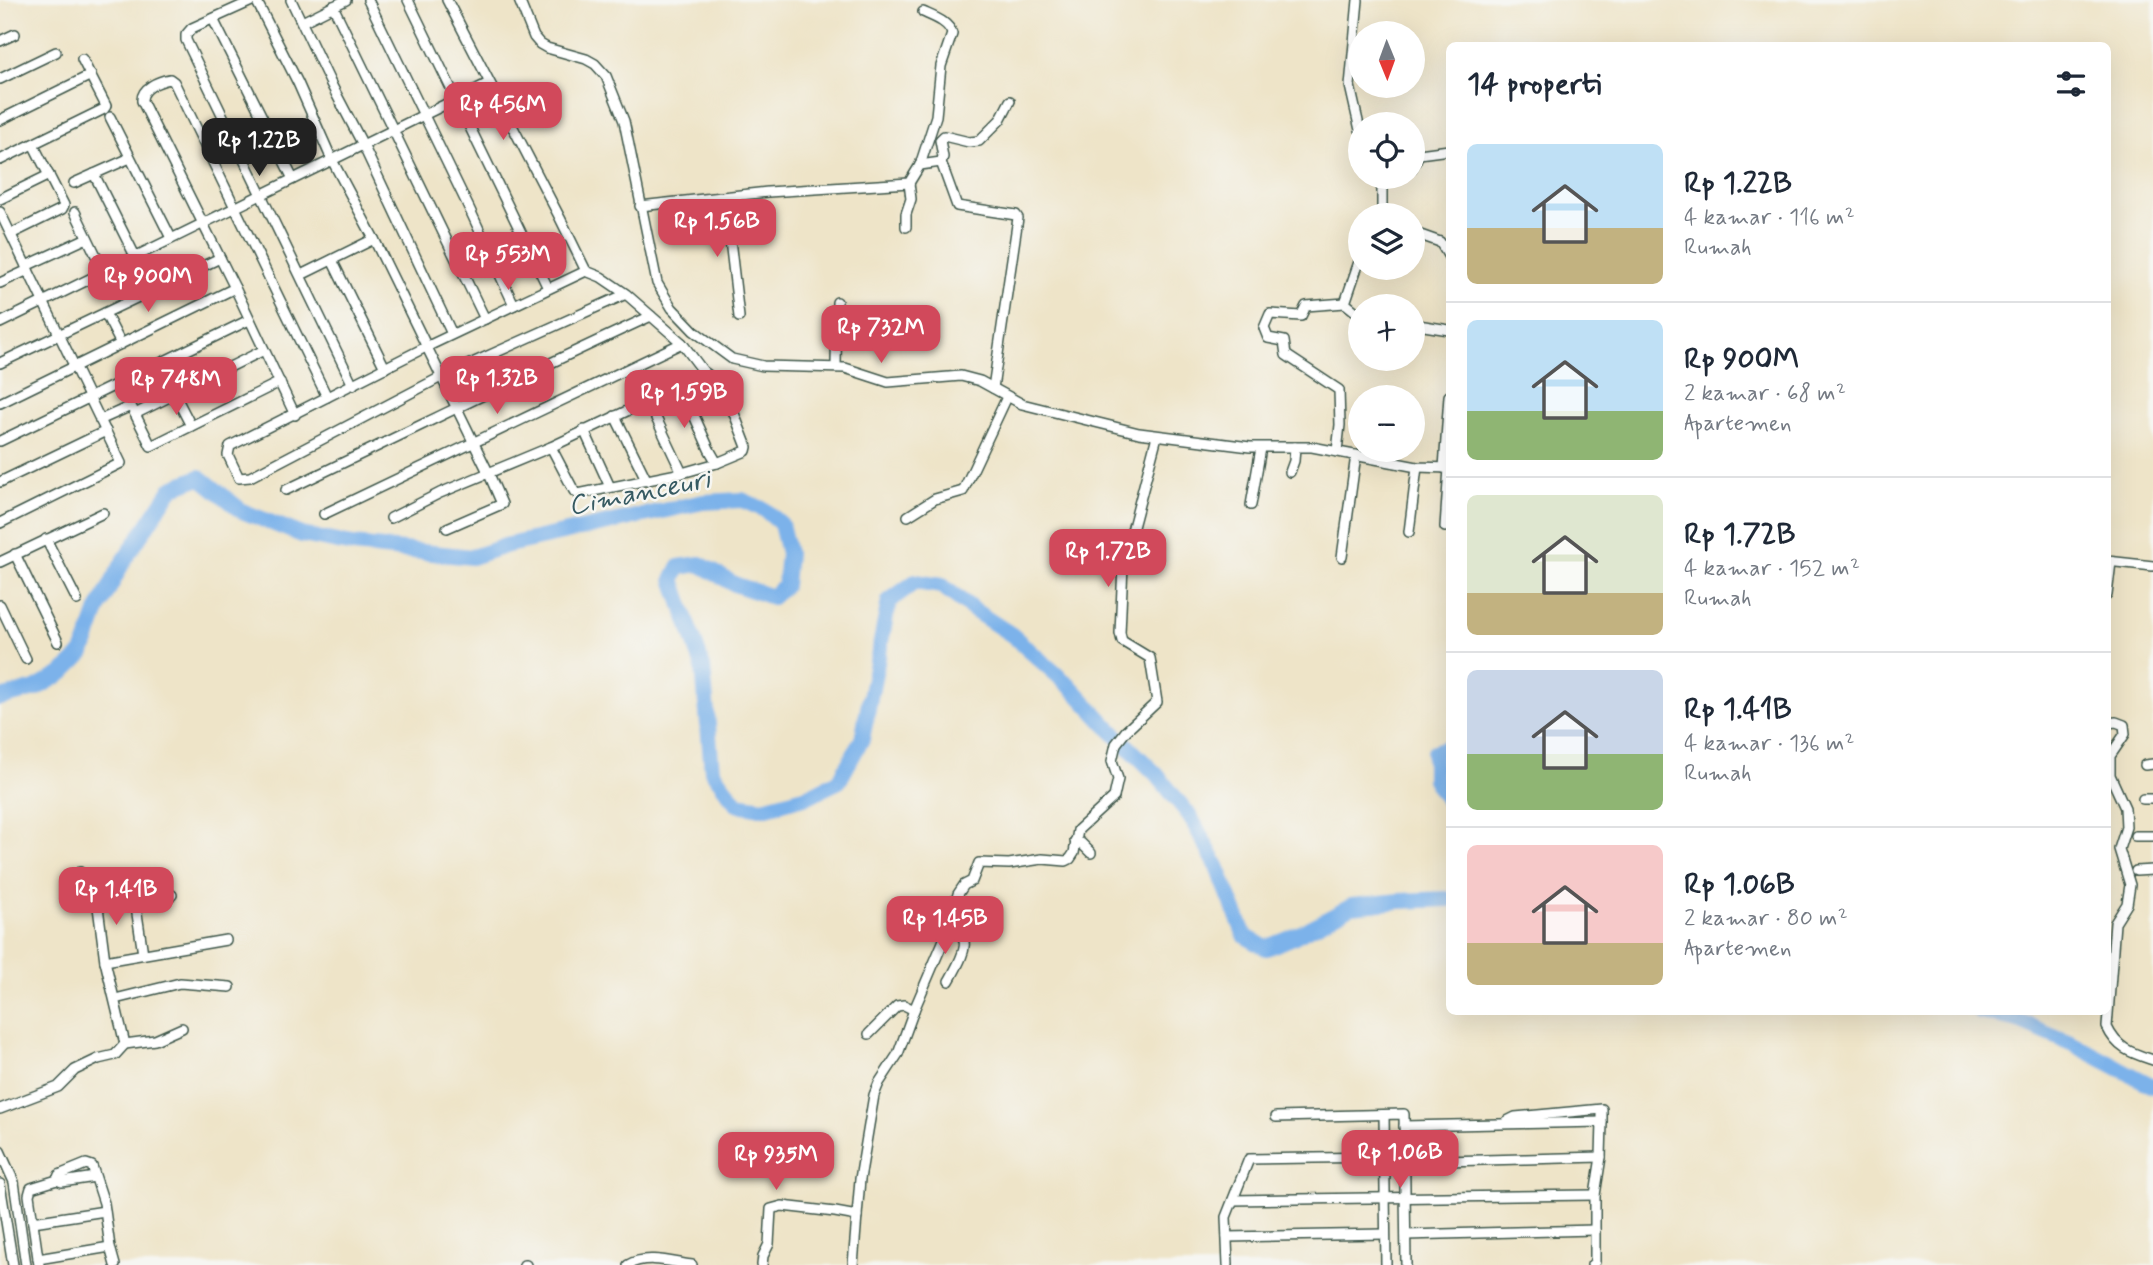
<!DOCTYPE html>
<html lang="id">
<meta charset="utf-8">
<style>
:root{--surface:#fff;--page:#f2f2f3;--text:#1f2937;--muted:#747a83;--line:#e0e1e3;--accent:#d1495b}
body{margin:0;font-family:Mynerve,sans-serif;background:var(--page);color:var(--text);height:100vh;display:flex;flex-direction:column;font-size:26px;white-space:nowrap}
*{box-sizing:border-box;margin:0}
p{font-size:23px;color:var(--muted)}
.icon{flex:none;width:38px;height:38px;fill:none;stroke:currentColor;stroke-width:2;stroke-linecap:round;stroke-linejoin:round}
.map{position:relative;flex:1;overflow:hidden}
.details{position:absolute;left:1446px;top:42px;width:665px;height:973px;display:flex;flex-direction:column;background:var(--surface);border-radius:10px;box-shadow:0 7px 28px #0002}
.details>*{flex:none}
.needle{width:46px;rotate:179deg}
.fabs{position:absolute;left:1348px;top:21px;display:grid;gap:14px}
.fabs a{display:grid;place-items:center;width:77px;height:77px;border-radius:50%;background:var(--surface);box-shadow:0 7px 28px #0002;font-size:35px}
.price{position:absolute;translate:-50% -60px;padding:0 16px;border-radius:14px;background:var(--accent);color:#fff;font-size:23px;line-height:46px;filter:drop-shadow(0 2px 4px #0008)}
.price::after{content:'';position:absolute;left:50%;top:42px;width:21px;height:16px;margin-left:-10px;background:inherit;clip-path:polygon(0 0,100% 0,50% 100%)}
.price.selected{background:#222;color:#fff}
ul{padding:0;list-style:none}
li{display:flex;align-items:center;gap:21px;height:175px;padding:0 21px}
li+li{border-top:2px solid var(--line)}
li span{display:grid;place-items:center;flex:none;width:196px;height:140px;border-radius:10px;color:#555}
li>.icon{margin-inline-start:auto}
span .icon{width:84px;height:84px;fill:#fffc;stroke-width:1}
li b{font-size:30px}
h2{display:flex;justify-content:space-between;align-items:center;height:84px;padding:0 21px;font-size:30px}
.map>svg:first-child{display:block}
</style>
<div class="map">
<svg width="2153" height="1265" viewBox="0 0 2153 1265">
<rect width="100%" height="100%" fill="#f6f6f2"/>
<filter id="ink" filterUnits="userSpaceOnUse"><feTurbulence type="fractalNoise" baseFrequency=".0143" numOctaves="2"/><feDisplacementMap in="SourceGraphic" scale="14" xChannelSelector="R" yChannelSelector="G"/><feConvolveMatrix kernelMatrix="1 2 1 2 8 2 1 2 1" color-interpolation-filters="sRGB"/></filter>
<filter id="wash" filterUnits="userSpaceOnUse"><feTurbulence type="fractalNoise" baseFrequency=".00686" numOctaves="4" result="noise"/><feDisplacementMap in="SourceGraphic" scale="28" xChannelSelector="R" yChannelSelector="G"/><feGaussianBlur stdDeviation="1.57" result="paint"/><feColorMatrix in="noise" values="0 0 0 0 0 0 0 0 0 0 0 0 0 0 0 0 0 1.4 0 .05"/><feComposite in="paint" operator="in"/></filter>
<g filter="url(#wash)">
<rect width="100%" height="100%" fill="#eee4c8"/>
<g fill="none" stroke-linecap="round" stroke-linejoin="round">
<g stroke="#7cb2ea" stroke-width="16">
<polyline points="0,698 35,689 63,673 83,653 98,610 123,562 172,488 200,477 242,511 302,535 353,545 472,557 508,545 703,502 742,500 765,510 781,524 788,553 785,585 772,597 734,584 700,564 679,567 673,579 703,667 712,771 737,804 763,808 808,796 839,781 862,739 889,601 915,582 942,586 975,611 1012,635 1073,689 1112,731 1157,775 1190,816 1217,866 1245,936 1266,948 1291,938 1352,906 1399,901 1449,899"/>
<polyline points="1449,747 1434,752 1434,779 1449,803"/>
<polyline points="1980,1012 2014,1019 2073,1044 2153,1086"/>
</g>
</g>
</g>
<g filter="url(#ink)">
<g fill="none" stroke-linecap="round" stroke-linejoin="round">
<defs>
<g id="minor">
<polyline points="254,0 192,28 186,35 186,40 353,385"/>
<polyline points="256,0 298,83 332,160 374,239 489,474 502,504 447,528"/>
<polyline points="291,0 330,82 363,145 452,334"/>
<polyline points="368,0 470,210 514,305"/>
<polyline points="408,0 548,288"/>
<polyline points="447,0 560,218 586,271"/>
<polyline points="519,0 534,37 540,44 547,48 586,59 595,64 606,76 624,121 657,283 672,308 694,331 732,359 763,366 845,368 888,382 961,376 980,381 1022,404 1139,433 1250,447 1312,447 1417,467 1449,468"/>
<polyline points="1358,0 1350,86 1360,130"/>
<polyline points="333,6 485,319"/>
<polyline points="213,19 293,179"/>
<polyline points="302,22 346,0"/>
<polyline points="0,41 15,34"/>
<polyline points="0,79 56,52"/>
<polyline points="110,117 171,238"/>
<polyline points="0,120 91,75"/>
<polyline points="0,160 104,109 106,106 82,59"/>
<polyline points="941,162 957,206 1016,215 1018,218 993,388"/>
<polyline points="920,165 941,162 943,157 940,140 944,136 969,142 979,141 1000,120 1010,101"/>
<polyline points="1412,168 1419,154 1449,150"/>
<polyline points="94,174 135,256"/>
<polyline points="1379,177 1382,190 1382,215"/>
<polyline points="1380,182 1393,177"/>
<polyline points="74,183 130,158"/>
<polyline points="725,197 739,317"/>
<polyline points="0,199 49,175"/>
<path d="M 640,206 L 768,192 L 909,183 L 920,165 L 936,116 L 941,66 L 952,34 C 949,22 934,17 923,12"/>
<polyline points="0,212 121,463 0,523"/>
<polyline points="75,212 104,272"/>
<polyline points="906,227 906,214 911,199 909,183"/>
<polyline points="1412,232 1440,242 1449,257"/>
<polyline points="11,234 62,209 64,205 33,144"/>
<polyline points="1360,259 1345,303 1360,315"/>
<polyline points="332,260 385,368"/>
<polyline points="26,266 87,238"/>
<polyline points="301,275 374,239"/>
<polyline points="0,283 28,270"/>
<polyline points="626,294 441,377 250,477 239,478 228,455 230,446 426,347 586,271 601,277 626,294 682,343 703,371 720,384 730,403 747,447 746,451 717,463"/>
<polyline points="105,313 121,344"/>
<polyline points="0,323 489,83"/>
<polyline points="1412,324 1449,330"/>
<polyline points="0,363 220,258"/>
<polyline points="836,366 837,302"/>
<polyline points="680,384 709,449 717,463 682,473"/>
<polyline points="175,395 191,426"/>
<polyline points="0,403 235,288"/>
<polyline points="135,414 264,350"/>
<path d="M 295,415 L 235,288 L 142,101 C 141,88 159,81 170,79 L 174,82 L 327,397"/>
<polyline points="615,416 647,481"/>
<polyline points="100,420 131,406 151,446 280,382"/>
<polyline points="584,430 610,487"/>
<polyline points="0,441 249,320"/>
<polyline points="551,447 574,491 578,494 682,473 648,401"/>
<polyline points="1337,451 1340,425 1339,390 1286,355 1284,341 1268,338 1264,328 1270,314 1301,316 1306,306 1345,303"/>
<polyline points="1444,468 1449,396"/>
<polyline points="1290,472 1294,461 1295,447"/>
<polyline points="0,482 106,431"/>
<path d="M 286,490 C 408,432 529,372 651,316"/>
<polyline points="1251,505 1261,448"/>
<polyline points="324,514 682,343"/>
<polyline points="908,516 935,499 963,491 1007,397"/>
<polyline points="391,518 440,493 551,447 648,401 703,371"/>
<polyline points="1445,527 1449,468"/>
<polyline points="1409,532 1417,467"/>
<polyline points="46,539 77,600"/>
<polyline points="15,554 58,642"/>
<polyline points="1342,557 1356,455"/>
<polyline points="2107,561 2153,566"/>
<polyline points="0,562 103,513"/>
<polyline points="2107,595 2111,562"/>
<polyline points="0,605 26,659"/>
<path d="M 2107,723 L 2116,722 L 2124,725 L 2125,734 L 2110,756 L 2110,775 L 2125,808 L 2126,827 L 2119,849 L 2130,885 L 2127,904 L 2115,923 L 2107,1027 C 2117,1049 2132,1053 2153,1060"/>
<polyline points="2145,765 2153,764"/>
<polyline points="2143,799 2153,799"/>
<polyline points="2135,836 2153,836"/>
<polyline points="1075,841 1081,843 1091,853"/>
<polyline points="2136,871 2153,870"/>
<path d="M 949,928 C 953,931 960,933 963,938 C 969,948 954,972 949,981"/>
<polyline points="143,954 136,907 138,904 172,895"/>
<polyline points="105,961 226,940"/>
<polyline points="115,999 180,983 230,987"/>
<polyline points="869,1034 897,1006 904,1005 914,1010"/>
<polyline points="125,1044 155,1040 182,1028"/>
<polyline points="0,1109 58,1087 75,1070 98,1059 115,1055 125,1044 105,961 98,907 92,890 80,872"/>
<polyline points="1384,1115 1386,1265"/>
<polyline points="1276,1117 1404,1114 1406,1265"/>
<polyline points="1507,1121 1515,1117 1602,1109 1602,1122"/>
<polyline points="1404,1126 1602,1122 1601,1157 1595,1195 1595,1262 1592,1265"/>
<polyline points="0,1151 14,1182 26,1265"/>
<polyline points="1404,1162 1601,1157"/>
<polyline points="57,1180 59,1175 86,1164 92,1166 104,1203 110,1247 115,1265"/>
<polyline points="0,1184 13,1265"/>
<polyline points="1233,1200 1595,1195"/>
<polyline points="33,1222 105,1211"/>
<polyline points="1406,1235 1595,1230"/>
<polyline points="1227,1237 1385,1234"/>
<polyline points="38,1259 110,1247"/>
<polyline points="39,1265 29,1195 31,1188 57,1180 62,1182 95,1177"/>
<polyline points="524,1265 526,1265"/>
<path d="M 628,1265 C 645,1254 672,1262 692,1265"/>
<polyline points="762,1265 763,1256 769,1244 771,1209 782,1206 835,1212 857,1216"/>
<polyline points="853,1265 860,1179 874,1095 879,1083 898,1054 914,1010 949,928 958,894 964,885 972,881 979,863 1009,864 1042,859 1066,861 1070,859 1074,853 1078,830 1114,797 1118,779 1112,761 1116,744 1126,731 1157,702 1150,658 1122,641 1120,633 1123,565 1157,436"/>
<polyline points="1228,1265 1226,1217 1249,1159 1384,1157"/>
</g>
</defs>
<use href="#minor" stroke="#3e564a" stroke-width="12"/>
<use href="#minor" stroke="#fff" stroke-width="9"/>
</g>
</g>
<g text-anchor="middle" stroke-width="5" stroke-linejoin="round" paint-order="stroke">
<g font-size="28" font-style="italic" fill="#365a62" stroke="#f6f6f2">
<text transform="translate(639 491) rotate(-11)" y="10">Cimanceuri</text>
</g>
</g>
</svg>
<div class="fabs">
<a><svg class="needle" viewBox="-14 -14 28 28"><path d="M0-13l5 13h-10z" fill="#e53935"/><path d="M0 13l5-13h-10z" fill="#747a83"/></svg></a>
<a><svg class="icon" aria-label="locate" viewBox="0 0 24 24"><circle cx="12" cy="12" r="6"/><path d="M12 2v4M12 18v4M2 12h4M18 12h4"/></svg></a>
<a><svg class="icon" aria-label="layers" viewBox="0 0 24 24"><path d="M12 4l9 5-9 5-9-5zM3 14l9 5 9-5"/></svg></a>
<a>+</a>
<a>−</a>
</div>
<b class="price" style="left:503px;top:142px">Rp 456M</b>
<b class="price selected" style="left:259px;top:178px">Rp 1.22B</b>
<b class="price" style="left:717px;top:259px">Rp 1.56B</b>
<b class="price" style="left:508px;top:292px">Rp 553M</b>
<b class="price" style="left:148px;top:314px">Rp 900M</b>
<b class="price" style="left:881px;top:365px">Rp 732M</b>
<b class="price" style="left:497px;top:416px">Rp 1.32B</b>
<b class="price" style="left:176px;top:417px">Rp 748M</b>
<b class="price" style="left:684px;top:430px">Rp 1.59B</b>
<b class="price" style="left:1108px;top:589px">Rp 1.72B</b>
<b class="price" style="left:116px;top:927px">Rp 1.41B</b>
<b class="price" style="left:945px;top:956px">Rp 1.45B</b>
<b class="price" style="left:1400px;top:1190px">Rp 1.06B</b>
<b class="price" style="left:776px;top:1192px">Rp 935M</b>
<section class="details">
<h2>14 properti<svg class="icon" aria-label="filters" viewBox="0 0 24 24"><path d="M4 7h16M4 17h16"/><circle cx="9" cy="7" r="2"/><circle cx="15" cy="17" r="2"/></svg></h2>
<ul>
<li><span style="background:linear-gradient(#bfe0f5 60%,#c2b280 0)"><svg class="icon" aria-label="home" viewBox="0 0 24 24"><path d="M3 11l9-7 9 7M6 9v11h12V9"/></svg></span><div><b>Rp 1.22B</b><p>4 kamar · 116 m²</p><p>Rumah</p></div></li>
<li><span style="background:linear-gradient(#bfe0f5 65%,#8fb573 0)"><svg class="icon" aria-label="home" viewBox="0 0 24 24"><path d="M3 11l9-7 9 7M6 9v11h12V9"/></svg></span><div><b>Rp 900M</b><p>2 kamar · 68 m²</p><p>Apartemen</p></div></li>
<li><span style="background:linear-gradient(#dfe7d0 70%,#c2b280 0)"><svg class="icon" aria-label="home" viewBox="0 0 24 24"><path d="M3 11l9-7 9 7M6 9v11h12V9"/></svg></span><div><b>Rp 1.72B</b><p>4 kamar · 152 m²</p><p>Rumah</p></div></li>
<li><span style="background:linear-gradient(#c9d6e8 60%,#8fb573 0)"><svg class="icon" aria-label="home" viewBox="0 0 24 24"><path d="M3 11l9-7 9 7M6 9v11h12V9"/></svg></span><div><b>Rp 1.41B</b><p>4 kamar · 136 m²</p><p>Rumah</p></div></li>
<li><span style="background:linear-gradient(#f6c9c9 70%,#c2b280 0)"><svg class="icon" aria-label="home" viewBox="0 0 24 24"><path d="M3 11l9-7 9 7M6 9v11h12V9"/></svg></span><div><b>Rp 1.06B</b><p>2 kamar · 80 m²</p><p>Apartemen</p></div></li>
</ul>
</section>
</div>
